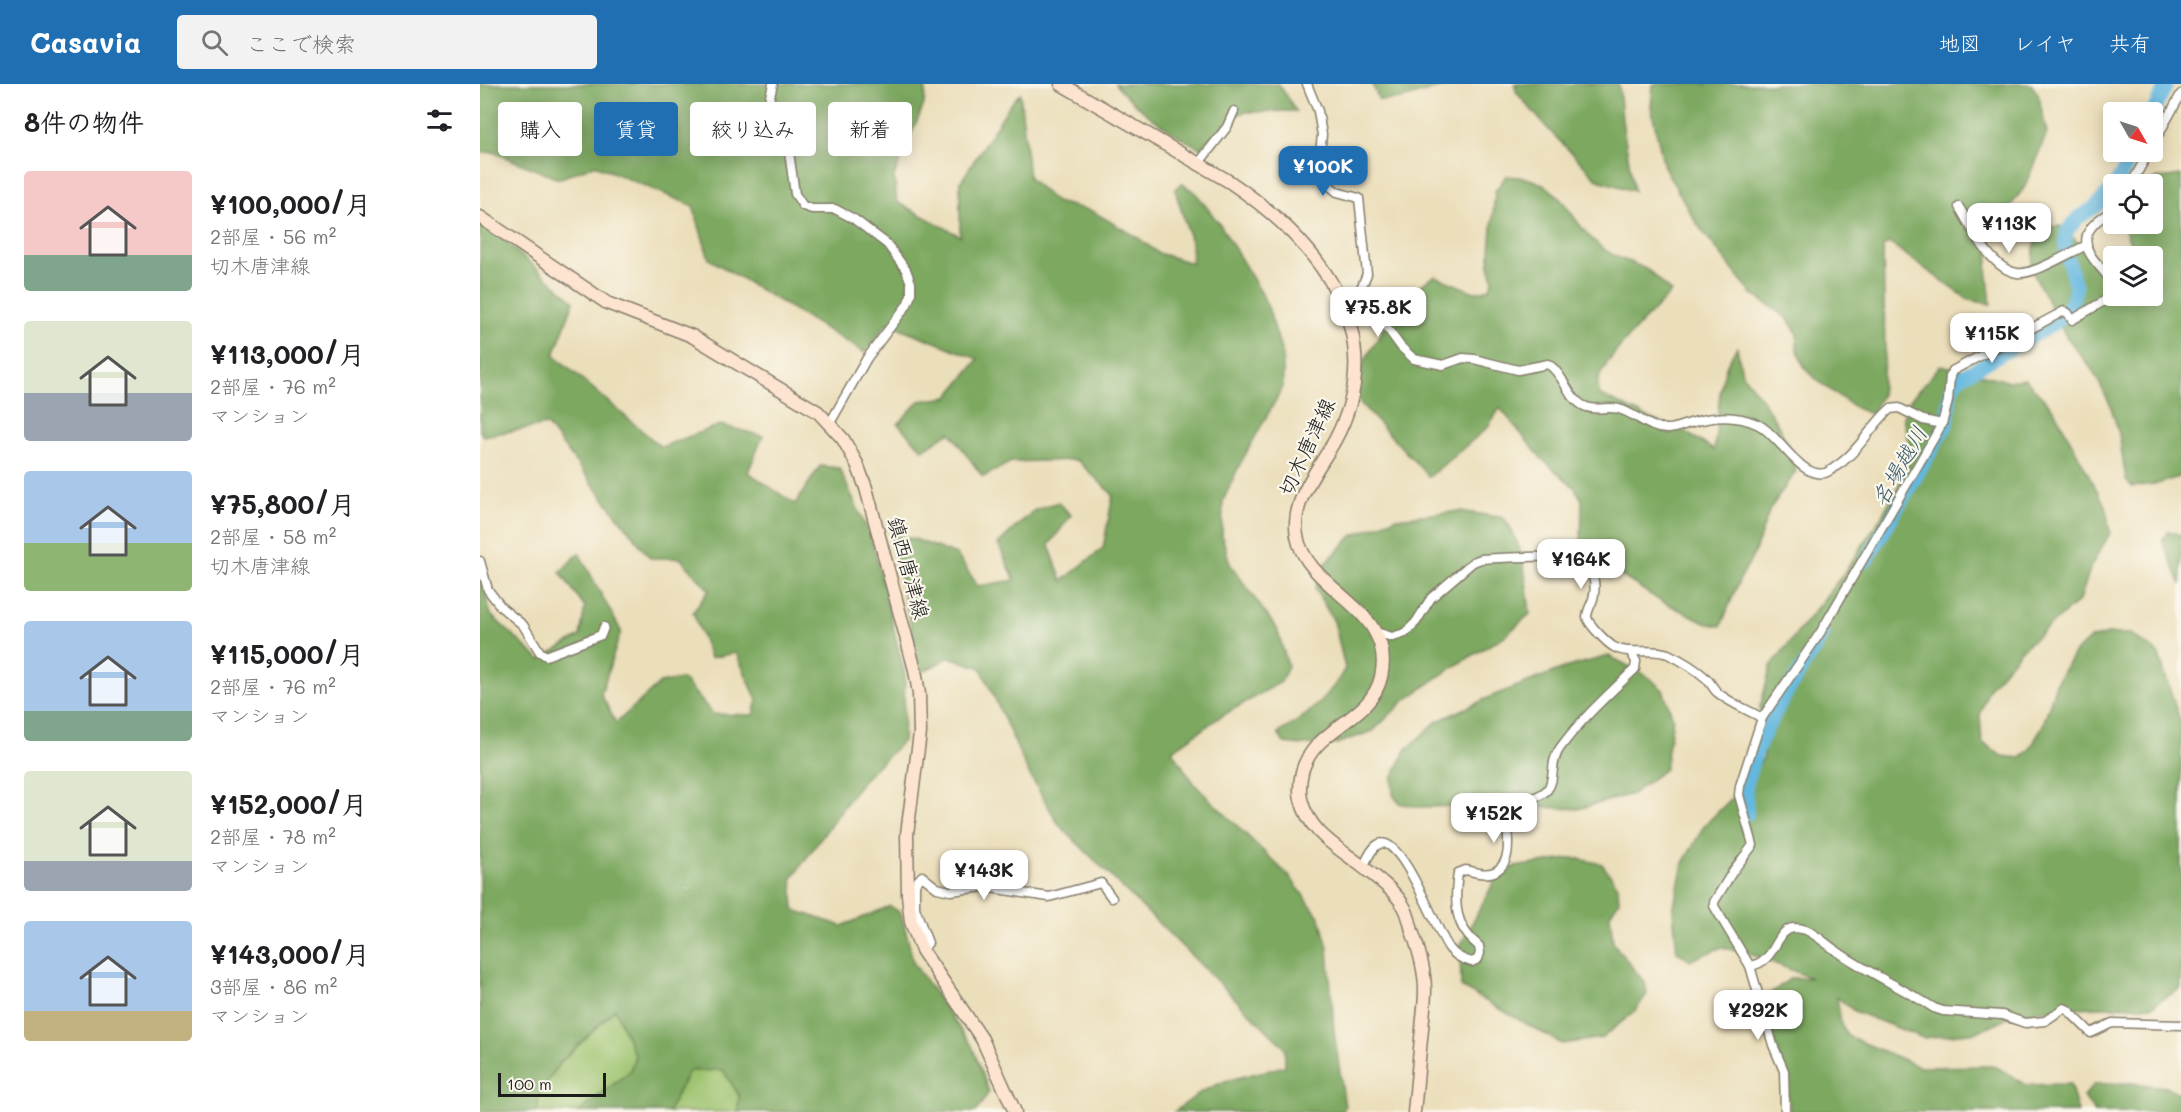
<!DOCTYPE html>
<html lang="ja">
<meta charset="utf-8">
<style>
:root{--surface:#fff;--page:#f2f2f2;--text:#202124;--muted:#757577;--accent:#1f6fb2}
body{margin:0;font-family:Mali,"Klee One",sans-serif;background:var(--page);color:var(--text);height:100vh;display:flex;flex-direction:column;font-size:22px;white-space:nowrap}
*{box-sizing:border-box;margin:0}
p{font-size:20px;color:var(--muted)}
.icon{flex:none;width:33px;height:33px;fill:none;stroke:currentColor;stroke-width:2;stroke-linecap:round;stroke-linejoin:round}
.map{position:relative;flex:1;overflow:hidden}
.details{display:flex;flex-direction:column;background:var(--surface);width:480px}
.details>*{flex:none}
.top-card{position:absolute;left:18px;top:18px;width:570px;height:54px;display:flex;gap:12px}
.needle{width:39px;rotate:129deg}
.controls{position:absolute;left:1623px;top:18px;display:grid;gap:12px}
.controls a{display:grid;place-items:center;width:60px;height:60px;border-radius:6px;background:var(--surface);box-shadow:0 3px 15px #0003;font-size:30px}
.scale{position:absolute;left:18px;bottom:15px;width:108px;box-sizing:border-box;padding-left:6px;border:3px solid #1c1c1c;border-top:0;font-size:16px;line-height:21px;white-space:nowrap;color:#1c1c1c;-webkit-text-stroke:4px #fbf7ec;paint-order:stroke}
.price{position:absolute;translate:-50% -51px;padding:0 14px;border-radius:12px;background:#fff;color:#222;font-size:20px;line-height:39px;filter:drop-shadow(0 2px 3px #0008)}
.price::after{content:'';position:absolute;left:50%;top:36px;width:18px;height:14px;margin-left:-9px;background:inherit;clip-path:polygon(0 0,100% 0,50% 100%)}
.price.current{background:var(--accent);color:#fff}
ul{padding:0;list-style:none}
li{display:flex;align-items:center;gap:18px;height:150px;padding:0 24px}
li span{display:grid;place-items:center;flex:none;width:168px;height:120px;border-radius:6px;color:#555}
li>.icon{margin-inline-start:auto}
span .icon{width:72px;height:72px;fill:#fffc;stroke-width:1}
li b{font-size:26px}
h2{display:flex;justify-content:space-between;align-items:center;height:72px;padding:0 24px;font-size:26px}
.pill{padding:0 21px;border-radius:6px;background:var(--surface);box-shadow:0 3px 15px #0003;font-size:21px;line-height:54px}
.pill.current{background:var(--accent);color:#fff}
header{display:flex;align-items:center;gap:36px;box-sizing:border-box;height:84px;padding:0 30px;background:var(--accent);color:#fff}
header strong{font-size:28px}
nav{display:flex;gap:33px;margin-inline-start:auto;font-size:21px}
.search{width:420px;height:54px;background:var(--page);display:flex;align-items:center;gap:15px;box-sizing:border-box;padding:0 21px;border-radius:6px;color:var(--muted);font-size:22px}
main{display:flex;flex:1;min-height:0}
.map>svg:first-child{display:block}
</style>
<header>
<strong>Casavia</strong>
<div class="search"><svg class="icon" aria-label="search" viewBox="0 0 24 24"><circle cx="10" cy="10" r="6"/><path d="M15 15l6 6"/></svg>ここで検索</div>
<nav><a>地図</a><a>レイヤ</a><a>共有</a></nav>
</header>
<main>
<section class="details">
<h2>8件の物件<svg class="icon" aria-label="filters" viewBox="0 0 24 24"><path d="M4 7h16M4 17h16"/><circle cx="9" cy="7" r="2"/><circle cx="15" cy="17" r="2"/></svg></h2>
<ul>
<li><span style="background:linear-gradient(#f6c9c9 70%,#7fa58c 0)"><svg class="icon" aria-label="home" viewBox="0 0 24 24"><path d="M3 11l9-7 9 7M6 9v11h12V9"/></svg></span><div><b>¥100,000/月</b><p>2部屋 · 56 m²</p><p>切木唐津線</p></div></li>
<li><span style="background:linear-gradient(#dfe7d0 60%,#9aa5b1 0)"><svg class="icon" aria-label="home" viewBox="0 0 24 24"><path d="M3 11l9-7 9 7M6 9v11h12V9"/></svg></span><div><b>¥113,000/月</b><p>2部屋 · 76 m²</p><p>マンション</p></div></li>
<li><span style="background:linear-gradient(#a9c7e8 60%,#8fb573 0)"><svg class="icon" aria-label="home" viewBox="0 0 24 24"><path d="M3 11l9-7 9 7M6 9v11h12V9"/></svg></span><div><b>¥75,800/月</b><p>2部屋 · 58 m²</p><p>切木唐津線</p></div></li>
<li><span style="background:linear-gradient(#a9c7e8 75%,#7fa58c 0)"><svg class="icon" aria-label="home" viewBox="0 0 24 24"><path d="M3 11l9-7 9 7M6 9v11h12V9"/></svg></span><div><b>¥115,000/月</b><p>2部屋 · 76 m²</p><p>マンション</p></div></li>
<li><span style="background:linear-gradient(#dfe7d0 75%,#9aa5b1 0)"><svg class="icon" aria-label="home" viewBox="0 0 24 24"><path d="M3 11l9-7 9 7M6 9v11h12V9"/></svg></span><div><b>¥152,000/月</b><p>2部屋 · 78 m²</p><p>マンション</p></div></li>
<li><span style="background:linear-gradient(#a9c7e8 75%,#c2b280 0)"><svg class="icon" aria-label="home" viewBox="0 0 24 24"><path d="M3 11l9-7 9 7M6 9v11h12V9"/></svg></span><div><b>¥143,000/月</b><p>3部屋 · 86 m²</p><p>マンション</p></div></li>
</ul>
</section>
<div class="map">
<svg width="1701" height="1028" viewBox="0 0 1701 1028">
<rect width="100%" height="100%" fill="#fbf7ec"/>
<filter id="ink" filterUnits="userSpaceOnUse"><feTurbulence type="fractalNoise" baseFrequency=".0167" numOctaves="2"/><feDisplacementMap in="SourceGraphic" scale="12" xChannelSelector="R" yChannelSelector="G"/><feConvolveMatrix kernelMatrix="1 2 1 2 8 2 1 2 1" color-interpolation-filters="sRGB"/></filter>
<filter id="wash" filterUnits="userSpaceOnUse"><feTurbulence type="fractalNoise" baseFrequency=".008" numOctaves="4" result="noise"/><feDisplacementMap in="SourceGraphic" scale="24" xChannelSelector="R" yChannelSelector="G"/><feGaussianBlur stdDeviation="1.35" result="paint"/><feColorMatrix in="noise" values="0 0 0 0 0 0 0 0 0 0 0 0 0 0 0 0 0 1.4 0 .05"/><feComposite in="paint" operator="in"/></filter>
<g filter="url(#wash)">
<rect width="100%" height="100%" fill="#ebdeba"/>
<g fill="#9cc26d" stroke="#5c6f44" stroke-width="1.5">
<polygon points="135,925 155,972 150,987 99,1028 57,1028 59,1011 78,981"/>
<polygon points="243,986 259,1011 258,1028 188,1028 209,987"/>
</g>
<g fill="#7da860" stroke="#4c623e" stroke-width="1.5">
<polygon points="0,0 446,0 444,20 414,92 417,118 480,152 480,99 529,22 540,9 549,94 576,118 612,127 660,155 678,169 712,179 711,158 695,106 701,99 715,108 741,142 782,210 789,226 803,272 803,303 759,382 743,417 742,452 750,480 797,545 808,582 801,598 740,633 692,667 716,702 810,793 840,834 848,864 854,947 865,1023 862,1028 694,1028 721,1008 745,997 805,982 805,964 579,741 548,688 501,584 469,573 441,589 411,451 435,455 477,471 498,502 535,496 518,460 553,427 578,418 591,431 569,461 582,497 623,464 633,411 597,376 531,378 503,393 470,348 443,366 418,340 439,317 468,313 498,275 407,239 385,269 229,175 213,122 115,81 78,95 13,68 0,69"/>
<path d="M 635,0 L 799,0 L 816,27 L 764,28 L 751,34 L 720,64 C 687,47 660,28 635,0 Z"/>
<polygon points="892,0 971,0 922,15 899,16"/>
<polygon points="1034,0 1139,0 1142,37 1154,107 1118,96 1069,46 1037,9"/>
<polygon points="1173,0 1551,0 1558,10 1567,49 1544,104 1513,144 1507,184 1511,220 1489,216 1409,159 1403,163 1405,267 1401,312 1391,330 1376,324 1343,301 1325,285 1317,265 1317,249 1307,234 1271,209 1217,140 1184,83 1171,23"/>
<polygon points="1701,91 1701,392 1681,399 1652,403 1646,396 1639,350 1630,320 1613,287 1586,252 1551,185 1555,159 1566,143 1580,142 1633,191 1634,212 1654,212 1661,217 1664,212 1672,212 1672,172 1655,172 1643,140 1672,140 1672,100 1663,100 1679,94"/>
<path d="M 1026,92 C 1086,93 1084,134 1121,163 C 1134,174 1153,178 1167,186 C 1176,191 1183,201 1191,208 C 1172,229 1125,273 1118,297 C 1117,302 1119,306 1120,311 L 1175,337 L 1197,343 L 1234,366 C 1240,330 1235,293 1257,263 L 1262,290 L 1282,315 L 1299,343 L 1313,370 L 1316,387 L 1290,425 L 1274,470 L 1259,497 L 1241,542 L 1229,540 L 1179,516 L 1121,479 L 1101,458 L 1102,416 L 1095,404 L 1061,374 L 1020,324 L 1007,344 L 949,393 L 881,320 L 871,299 C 892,265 920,210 955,192 L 994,208 L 1003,207 L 1010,204 L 1013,196 L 1009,181 L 1015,107 Z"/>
<polygon points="0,138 4,139 94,217 74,271 181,363 240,341 283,352 268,388 315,420 340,382 359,384 392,456 425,591 423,657 383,696 312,794 314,826 362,842 410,822 421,829 434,880 492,962 509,1008 496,1028 258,1028 259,1011 243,986 209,987 188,1028 99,1028 150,987 155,972 135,925 78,981 59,1011 57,1028 0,1028 0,489 11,531 60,576 100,552 105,523 80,488 99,469 141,547 121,610 136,639 180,599 203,595 233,630 273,631 277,616 256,569 230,574 213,528 229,506 200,474 170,474 67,341 3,352 0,347"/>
<polygon points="1460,282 1473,283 1527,297 1545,295 1574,326 1626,423 1630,449 1611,482 1600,516 1543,564 1509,604 1500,631 1502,658 1522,672 1541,674 1550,665 1563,641 1577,597 1595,568 1610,555 1628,550 1651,550 1678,569 1701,639 1701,904 1672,922 1582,924 1538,929 1497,948 1443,954 1374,927 1357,913 1361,941 1368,952 1440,983 1515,982 1546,1001 1590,1000 1598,1028 1310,1028 1304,984 1279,918 1311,894 1331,894 1279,873 1242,863 1211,876 1197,868 1193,826 1203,779 1224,742 1262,704 1284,673 1280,623 1291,582 1365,488 1402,432 1420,398 1431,370 1423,333 1430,316"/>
<path d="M 980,427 L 1024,434 C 1045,462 1046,497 1050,530 L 1025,552 L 970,585 L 924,617 L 893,647 L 856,660 L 823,661 L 804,659 L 798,649 C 827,633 850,613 865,584 L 854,537 L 835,505 L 842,483 L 872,452 L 916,434 Z"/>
<polygon points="1689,447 1701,451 1701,501 1682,456"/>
<polygon points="1129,572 1166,591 1183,606 1193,634 1185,685 1152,710 1098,725 1029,721 937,723 919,719 913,711 912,694 926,666 956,638 1012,612 1084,584"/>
<polygon points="1094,774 1122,780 1138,802 1139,817 1130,830 1133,859 1165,899 1167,910 1154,928 1122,954 1082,960 981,903 980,862 1014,798 1034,783"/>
<polygon points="1651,999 1686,1003 1701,1010 1701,1028 1615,1028 1603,1013 1615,1000"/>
</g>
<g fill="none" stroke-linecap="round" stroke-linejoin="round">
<g stroke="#63b8e0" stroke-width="14">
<polyline points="1672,30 1687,0"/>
<polyline points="1636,100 1654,68"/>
<path d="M 1386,477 L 1467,340 C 1471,323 1466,306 1479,294 L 1573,241 L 1584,231 L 1592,217 L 1596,204 L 1587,172 L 1585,158 L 1587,147 L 1598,134 L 1615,123 L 1634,104"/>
<path d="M 1267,730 C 1267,721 1265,711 1266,703 C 1274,653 1317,594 1343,550"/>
</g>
</g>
</g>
<g filter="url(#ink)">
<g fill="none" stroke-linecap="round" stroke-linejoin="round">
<defs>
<g id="minor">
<polyline points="293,0 288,21 288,29 301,44 309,68 315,110 323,122 332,125 355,125 374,135 407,160 426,186 431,199 431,211 427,221 387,274 350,339"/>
<polyline points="827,0 838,27 842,51 840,68 850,102 857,108 879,114 887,190 876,216"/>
<polyline points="1672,62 1701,10"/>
<polyline points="718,80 747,43 754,27"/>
<polyline points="1651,100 1669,68"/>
<path d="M 1479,123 C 1491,143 1511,185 1537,189 C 1552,192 1591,168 1607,161"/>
<path d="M 1634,126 C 1617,135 1598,149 1610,170 C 1617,182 1628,189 1633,202 L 1629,214 L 1592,236 L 1588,229 L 1584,227 L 1472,287 L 1470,292 L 1468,317 L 1462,340 L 1340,549 L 1282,634 L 1260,702 L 1259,711 L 1273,761 L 1253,787 L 1234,818 L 1234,822 L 1270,882 C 1298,877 1294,847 1313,844 C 1317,844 1323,845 1326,846 C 1339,852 1349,863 1361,870 C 1391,890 1424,905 1454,924 L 1463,927 L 1522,931 L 1545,939 L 1565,937 L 1584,924 L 1588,926 L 1611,949 L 1632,939 L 1701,941"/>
<path d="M 864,220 L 876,216 L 887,220 L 896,229 L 921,263 L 934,275 L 963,281 L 983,274 L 994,275 L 1038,286 L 1068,280 C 1083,289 1087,312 1102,321 C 1116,329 1129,320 1142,326 C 1157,331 1171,346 1188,345 C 1195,345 1203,341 1210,339 C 1232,332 1255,330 1277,340 C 1298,349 1320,395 1345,389 C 1351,387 1356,382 1361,379 C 1381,364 1391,342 1410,325 L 1419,324 L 1443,336 L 1462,340"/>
<polyline points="0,477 8,506 22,524 43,541 60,568 66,572 121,551 124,543"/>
<path d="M 896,548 L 912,553 L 925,549 L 936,538 L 951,514 L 993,478 L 1001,475 C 1030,474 1070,469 1097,478 C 1114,483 1117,500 1113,515 C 1111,521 1107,527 1107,533 C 1108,540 1127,559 1134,563 C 1150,572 1170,563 1188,570 C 1201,576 1216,585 1227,595 C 1231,599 1233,605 1238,609 C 1250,619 1268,626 1282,634"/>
<path d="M 883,783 C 887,776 891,764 899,760 C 922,750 957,849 969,864 C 974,871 984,876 992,878 L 998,875 L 1000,869 L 999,862 C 974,843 974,818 978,789 L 986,786 C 997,789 1011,793 1020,784 C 1034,771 1024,747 1030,731 C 1035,715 1057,717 1067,706 C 1076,696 1069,679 1080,664 C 1101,635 1129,610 1155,585 L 1156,577 L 1150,567"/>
<polyline points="442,866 448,859 435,824 435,800 442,792 457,804 470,807 504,803 569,813 621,799 632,814"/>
<polyline points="1270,882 1293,961 1304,987 1305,1028"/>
</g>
<g id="secondary">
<path d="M 581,0 L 750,98 C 837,157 913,248 855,356 C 839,385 810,417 817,452 C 827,508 917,524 901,593 C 891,637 834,643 822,688 C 820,697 819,706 821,715 C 829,749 858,763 883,783 C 897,794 914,806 923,821 C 928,828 930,839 932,847 C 939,866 945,886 945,906 C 945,919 943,932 942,945 C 939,973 937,1000 934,1028"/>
<polyline points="0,133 127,219 212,252 338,328 363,355 377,380 386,404 435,586 439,610 440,649 427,750 428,811 431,838 442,866 502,955 535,1028"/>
</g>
</defs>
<use href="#minor" stroke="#847d6b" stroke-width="11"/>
<use href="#secondary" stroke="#847d6b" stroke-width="15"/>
<use href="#minor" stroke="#fff" stroke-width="8"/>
<use href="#secondary" stroke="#fde4d0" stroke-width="12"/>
</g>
</g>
<g text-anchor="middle" stroke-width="4.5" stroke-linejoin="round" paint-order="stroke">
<g font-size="21" fill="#1c1c1c" stroke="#fbf7ec">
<text transform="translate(827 363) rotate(-65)" y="7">切木唐津線</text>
<text transform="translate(428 484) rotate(75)" y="7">鎮西唐津線</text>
</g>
<g font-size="22" font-style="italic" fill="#385a6a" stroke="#fbf7ec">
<text transform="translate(1419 382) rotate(-60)" y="8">名場越川</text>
</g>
</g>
</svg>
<div class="controls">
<a><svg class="needle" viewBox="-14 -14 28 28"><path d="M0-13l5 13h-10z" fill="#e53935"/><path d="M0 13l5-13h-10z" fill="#757577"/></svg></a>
<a><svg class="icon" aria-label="locate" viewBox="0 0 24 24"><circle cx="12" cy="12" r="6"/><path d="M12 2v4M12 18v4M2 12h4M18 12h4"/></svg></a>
<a><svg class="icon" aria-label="layers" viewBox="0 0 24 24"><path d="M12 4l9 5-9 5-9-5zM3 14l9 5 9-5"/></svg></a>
</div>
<div class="scale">100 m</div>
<b class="price current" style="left:843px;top:113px">¥100K</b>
<b class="price" style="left:1529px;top:170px">¥113K</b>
<b class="price" style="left:898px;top:254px">¥75.8K</b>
<b class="price" style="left:1512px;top:280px">¥115K</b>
<b class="price" style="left:1101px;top:506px">¥164K</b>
<b class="price" style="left:1014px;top:760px">¥152K</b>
<b class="price" style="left:504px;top:817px">¥143K</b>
<b class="price" style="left:1278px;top:957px">¥292K</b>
<div class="top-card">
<a class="pill">購入</a>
<a class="pill current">賃貸</a>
<a class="pill">絞り込み</a>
<a class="pill">新着</a>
</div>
</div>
</main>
